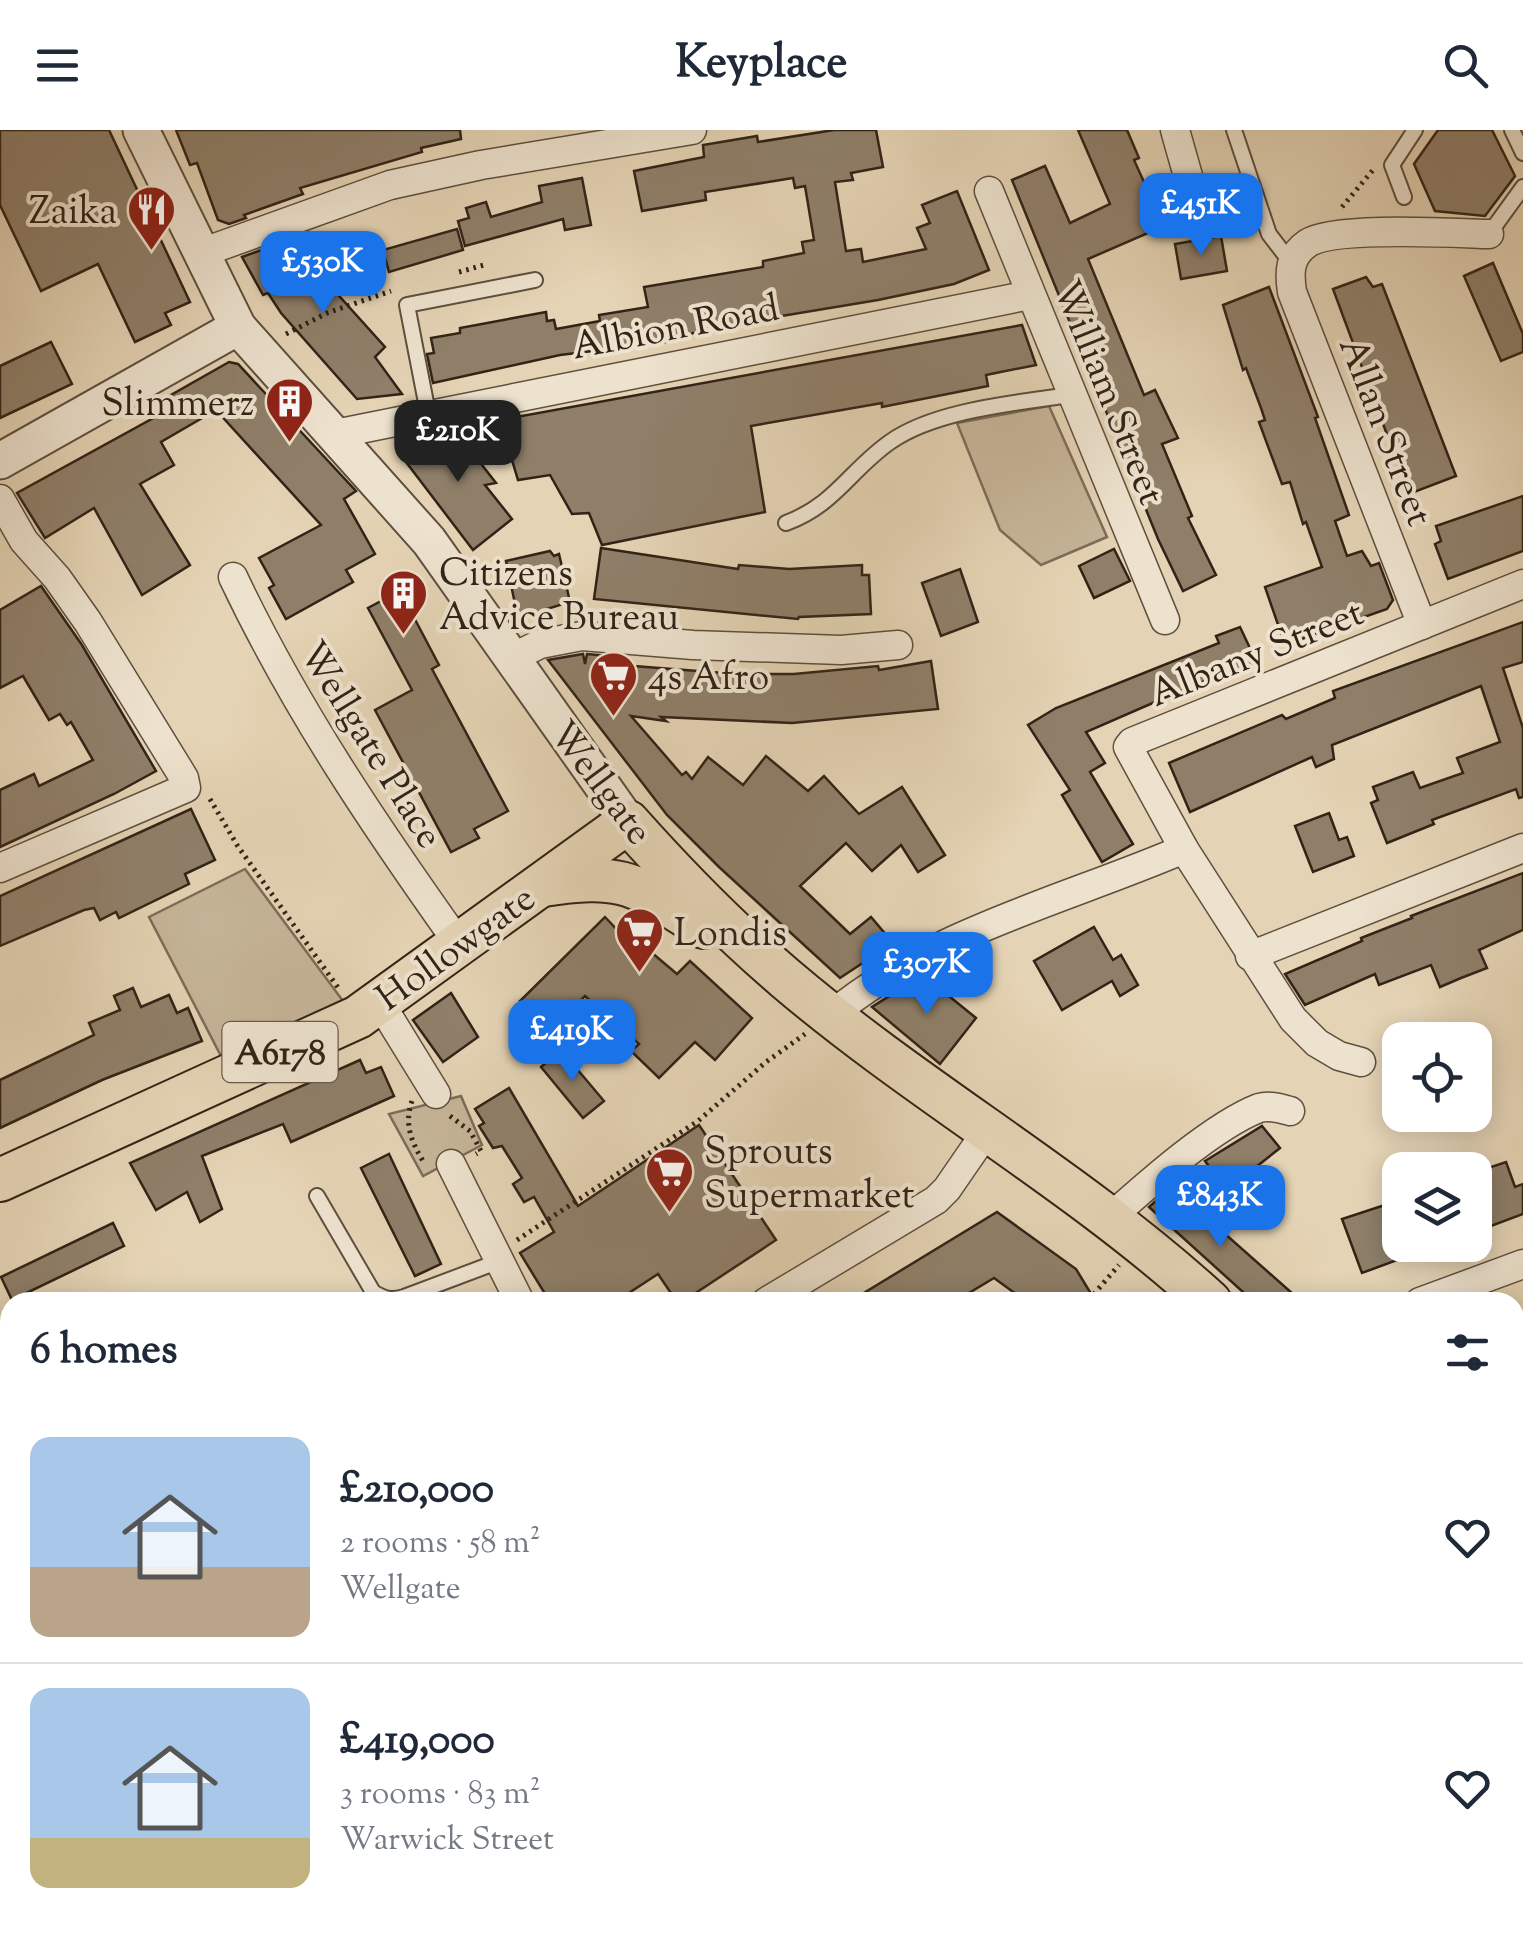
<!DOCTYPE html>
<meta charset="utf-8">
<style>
:root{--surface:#fff;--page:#f6f6f7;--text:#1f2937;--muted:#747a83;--line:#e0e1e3;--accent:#1a73e8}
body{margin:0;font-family:"Sorts Mill Goudy",serif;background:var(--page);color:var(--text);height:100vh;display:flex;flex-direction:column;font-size:38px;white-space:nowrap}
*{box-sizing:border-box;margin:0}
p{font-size:32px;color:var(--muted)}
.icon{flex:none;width:55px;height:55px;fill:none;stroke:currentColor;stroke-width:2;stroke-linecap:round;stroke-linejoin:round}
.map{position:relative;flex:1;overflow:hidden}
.side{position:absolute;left:0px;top:1162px;width:1525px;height:642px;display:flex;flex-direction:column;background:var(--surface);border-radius:30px 30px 0 0;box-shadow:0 5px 25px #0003}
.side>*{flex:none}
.tools{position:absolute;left:1382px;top:892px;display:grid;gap:20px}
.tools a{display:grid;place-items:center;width:110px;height:110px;border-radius:20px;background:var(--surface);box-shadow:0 5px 25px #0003;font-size:50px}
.price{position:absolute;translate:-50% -85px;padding:0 22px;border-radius:20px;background:var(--accent);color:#fff;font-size:32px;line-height:65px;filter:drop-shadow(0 2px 5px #0008)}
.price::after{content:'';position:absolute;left:50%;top:60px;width:30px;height:22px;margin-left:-15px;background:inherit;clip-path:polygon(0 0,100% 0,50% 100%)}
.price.active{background:#222;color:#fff}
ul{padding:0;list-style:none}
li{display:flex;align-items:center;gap:30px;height:250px;padding:0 30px}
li+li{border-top:2px solid var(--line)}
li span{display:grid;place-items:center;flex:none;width:280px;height:200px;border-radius:20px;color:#555}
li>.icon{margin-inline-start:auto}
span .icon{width:120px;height:120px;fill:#fffc;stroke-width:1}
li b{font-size:42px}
h2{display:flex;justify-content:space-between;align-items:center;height:120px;padding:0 30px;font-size:42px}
header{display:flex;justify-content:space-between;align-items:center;height:130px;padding:0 30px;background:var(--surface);font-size:45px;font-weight:700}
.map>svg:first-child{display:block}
</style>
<header><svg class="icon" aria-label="menu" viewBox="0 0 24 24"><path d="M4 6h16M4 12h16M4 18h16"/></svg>Keyplace<svg class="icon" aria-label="search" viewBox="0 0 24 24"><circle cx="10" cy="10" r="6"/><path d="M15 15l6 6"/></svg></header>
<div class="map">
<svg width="1523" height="1803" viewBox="0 0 1523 1803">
<rect width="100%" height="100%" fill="#e4d3b4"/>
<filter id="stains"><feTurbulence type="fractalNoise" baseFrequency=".002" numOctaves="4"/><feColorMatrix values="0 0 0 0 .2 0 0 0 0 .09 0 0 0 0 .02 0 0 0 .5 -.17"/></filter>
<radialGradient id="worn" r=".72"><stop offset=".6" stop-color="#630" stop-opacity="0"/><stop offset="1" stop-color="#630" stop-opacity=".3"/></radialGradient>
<g fill="#c6b599" stroke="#7c6c58" stroke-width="2.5">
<polygon points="1049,276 1107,407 1041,435 1000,400 957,293"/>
<polygon points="245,739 343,871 222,928 149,787"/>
<polygon points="461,966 482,1015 423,1046 389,984"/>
</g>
<g fill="#8f7f69" stroke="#322317" stroke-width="2.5">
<polygon points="0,0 109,0 190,172 165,183 171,195 135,212 98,134 41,161 0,75"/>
<polygon points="176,0 460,0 461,9 421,18 422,22 300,58 303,64 244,85 246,88 229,94 218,90 197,33 190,35"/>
<polygon points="834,0 876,0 883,37 851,43 853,50 835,52 846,121 861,119 863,132 926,119 917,98 930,93 922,75 957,61 989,140 954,154 878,170 734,194 667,209 667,212 560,225 433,253 427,224 434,223 431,208 460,203 460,198 546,182 547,191 554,190 556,199 600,191 599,185 648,177 644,157 763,137 763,131 804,123 802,112 814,110 805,56 795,58 793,48 705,62 706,70 642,81 634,41 704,27 703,15 757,6 758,12"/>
<polygon points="1078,0 1127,0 1139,28 1134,30 1164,96 1088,129 1144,265 1155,260 1178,308 1162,314 1192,386 1188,388 1216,445 1183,461 1158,409 1012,50 1045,36 1070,93 1110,74"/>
<polygon points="1438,0 1492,0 1515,46 1485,86 1435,81 1414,34"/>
<polygon points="582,48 591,95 565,100 563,89 465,116 458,91 469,88 466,78 486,72 491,87 542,72 539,56"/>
<polygon points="457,99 463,120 389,142 383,120"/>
<polygon points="1221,106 1227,141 1181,149 1175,114"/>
<polygon points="317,108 343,155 332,158 385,217 375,227 402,264 357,269 281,183 268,163 263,165 242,127 264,119 270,129 297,113 299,118"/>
<polygon points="1493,133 1523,204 1523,222 1501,231 1464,146"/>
<polygon points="1366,147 1373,157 1382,154 1456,346 1409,364 1333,159"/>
<polygon points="1269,157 1318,287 1315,288 1349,385 1335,391 1347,426 1362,421 1371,436 1379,433 1393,470 1387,479 1285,515 1265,457 1322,437 1306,392 1303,394 1290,352 1282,354 1259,292 1265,290 1261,278 1246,238 1243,240 1223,175"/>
<polygon points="1022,195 1036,235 986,245 988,256 882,277 882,273 751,296 765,382 602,415 589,383 572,384 550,345 518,350 500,290"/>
<polygon points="51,212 72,254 0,288 0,236"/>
<polygon points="229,232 238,234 356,361 344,369 375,424 346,440 353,452 286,489 269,458 274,455 259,428 321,395 216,280 161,312 174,335 140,354 190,435 142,465 94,378 45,408 17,363 177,275 171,265"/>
<polygon points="453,298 496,353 485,355 512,389 473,420 406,332 414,308 431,304 444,322 440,301"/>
<polygon points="1523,366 1523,421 1448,449 1435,414 1441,411 1436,396"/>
<polygon points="601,418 738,439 739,435 789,439 862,435 862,445 869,445 871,484 799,487 798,489 594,469"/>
<polygon points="1114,419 1130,451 1094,468 1079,436"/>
<polygon points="550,421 554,426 559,424 570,472 518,488 506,431"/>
<polygon points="960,439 978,492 941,506 922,453"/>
<polygon points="41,456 82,515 156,641 114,664 0,717 0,660 34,644 39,656 93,630 71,592 67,595 60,584 49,590 23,546 0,558 0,480"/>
<polygon points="400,461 439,535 432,539 508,681 474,699 479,708 451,722 375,580 412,560 368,478"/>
<polygon points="1523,492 1523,532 1503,538 1523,598 1523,667 1519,668 1516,659 1432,690 1434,694 1387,713 1371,673 1378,670 1373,657 1413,642 1420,658 1463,643 1457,628 1500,612 1481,556 1332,615 1334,629 1316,637 1312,627 1190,682 1169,633 1282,585 1286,589 1335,568 1333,561"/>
<polygon points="1240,497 1257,533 1194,555 1086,602 1105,633 1090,642 1133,714 1102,732 1062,665 1070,660 1028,595 1056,578 1219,513 1216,506"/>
<polygon points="583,524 585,534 587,524 609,526 608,534 737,544 794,544 878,536 879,540 931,531 938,579 792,593 661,587 666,591 631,586 682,645 686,642 692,649 708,627 743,655 766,626 808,661 824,646 859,684 902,657 945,725 918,742 901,715 872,741 846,713 800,756 850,804 871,787 893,813 840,848 719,737 667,685 548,530"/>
<polygon points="191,679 215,730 185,744 189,754 119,788 116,782 100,790 94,778 84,780 0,816 0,766"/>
<polygon points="1329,683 1339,710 1347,707 1354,726 1313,742 1295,696"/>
<polygon points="1523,743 1523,800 1479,820 1487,838 1461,848 1440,857 1431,835 1379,855 1375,844 1305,875 1285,844 1362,811 1361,808 1412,788 1411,786"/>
<polygon points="605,787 639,823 645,817 677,844 690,831 752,888 715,930 695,912 659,948 631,921 639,914 585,866 549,901 520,871"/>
<polygon points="1094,797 1113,830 1121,825 1138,855 1120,866 1112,851 1062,880 1034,831"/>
<polygon points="923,845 976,888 940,934 872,877"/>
<polygon points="133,858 141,877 169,865 177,883 188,878 202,911 102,950 0,998 0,950 94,905 89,893 120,880 114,866"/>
<polygon points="451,863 478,907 443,932 413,890"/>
<polygon points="561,920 604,971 583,988 541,937"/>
<polygon points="360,930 366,943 381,937 394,966 291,1012 283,994 202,1026 222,1079 200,1092 187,1062 156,1080 130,1033"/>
<polygon points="509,958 578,1076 699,995 776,1110 682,1172 677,1172 658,1144 615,1172 550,1172 520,1123 554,1102 534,1067 524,1072 513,1054 522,1048 502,1016 493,1018 479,996 484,993 475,979"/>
<polygon points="1262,996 1280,1018 1227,1060 1205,1031"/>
<polygon points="389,1024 441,1134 415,1146 361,1038"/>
<polygon points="1506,1032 1515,1057 1523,1054 1523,1084 1475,1102 1475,1065 1483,1062 1476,1042"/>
<polygon points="1172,1057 1302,1172 1254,1172 1149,1077"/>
<polygon points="1400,1070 1400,1129 1362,1143 1342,1089"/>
<polygon points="997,1082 1076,1139 1096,1172 1027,1172 994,1148 954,1172 849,1172"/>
<polygon points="113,1093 124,1116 12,1170 1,1147"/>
</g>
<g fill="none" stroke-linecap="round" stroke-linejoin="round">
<defs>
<g id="service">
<polyline points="1234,0 1269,104 1292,134"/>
<polyline points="1512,0 1523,23"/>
<polyline points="1404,67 1392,35 1415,0"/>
<polyline points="1489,104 1523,57"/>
<polyline points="428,283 407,175 535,150"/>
<path d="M 786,393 C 835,375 850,340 890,312 C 935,280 1016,273 1070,265"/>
<path d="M 317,1066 L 373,1162 C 384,1169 391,1171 404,1167 L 497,1132"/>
</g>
<g id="minor">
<polyline points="1175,0 1194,67"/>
<polyline points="989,61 1165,490"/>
<polyline points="201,123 390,55 481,35 692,0"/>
<polyline points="335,304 1030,165"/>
<polyline points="0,369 24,411 57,448 88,492 184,648 186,658 0,738"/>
<path d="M 233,447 C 295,578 375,696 459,814"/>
<path d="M 1422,495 L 1292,162 C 1289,142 1289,126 1308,113 C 1334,96 1453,103 1489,104"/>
<polyline points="512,528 540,514 582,506 693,515 841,520 898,515"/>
<polyline points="1250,826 1523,718"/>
<polyline points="380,873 436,964"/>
<path d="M 833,884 C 934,801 1065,770 1184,719"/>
<polyline points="1361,932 1339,926 1317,913 1293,889 1184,719 1128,617 1132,612 1523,454"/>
<polyline points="451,1034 520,1172"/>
<path d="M 1111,1087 C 1148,1054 1213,996 1259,978 C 1269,975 1279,978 1290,981"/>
<polyline points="766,1172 936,1070 947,1059 989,998"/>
<polyline points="1420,1172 1523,1134"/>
<polyline points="1515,1274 1523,1272"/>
<polyline points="1515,1434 1523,1427"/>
<polyline points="0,1474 10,1470"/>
<polyline points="168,1795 173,1803"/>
<polyline points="890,1795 894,1803"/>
<polyline points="508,1803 523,1795"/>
<polyline points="1063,1803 1077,1795"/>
<polyline points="1271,1803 1275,1795"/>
</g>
<g id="tertiary">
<polyline points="141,0 238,197 429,411 628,692"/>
<polyline points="0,331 238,197"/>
</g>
<g id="primary">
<path d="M 543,755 C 626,742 635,755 704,797"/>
<path d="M 0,1050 L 358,887 L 628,692 C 677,747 729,800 785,848 C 921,964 1078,1051 1210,1172"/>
<polyline points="1515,1460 1523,1467"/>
</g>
</defs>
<use href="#service" stroke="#5e4f3e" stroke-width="18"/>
<use href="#minor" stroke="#5e4f3e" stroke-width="31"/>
<use href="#tertiary" stroke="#5e4f3e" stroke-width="39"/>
<use href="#primary" stroke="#322317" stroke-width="46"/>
<g stroke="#322317" stroke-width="5" stroke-dasharray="2.5 5" stroke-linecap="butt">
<polyline points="1342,77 1373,40"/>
<polyline points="459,142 484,135"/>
<polyline points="286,204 327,183 391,161"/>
<polyline points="210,669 237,715 339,859"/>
<path d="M 412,971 C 404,994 411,1011 423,1031"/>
<polyline points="450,986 470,1001 481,1021 476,1024"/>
<polyline points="517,1110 698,991 766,932 805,904"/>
<polyline points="1081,1172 1093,1165 1119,1135"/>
</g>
<use href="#service" stroke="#ede2ce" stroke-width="14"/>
<use href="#minor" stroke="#ede2ce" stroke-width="28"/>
<use href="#tertiary" stroke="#ede2ce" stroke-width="35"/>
<use href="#primary" stroke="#e4d3b4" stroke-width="42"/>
</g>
<defs>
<symbol id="restaurant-pin" viewBox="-11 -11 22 30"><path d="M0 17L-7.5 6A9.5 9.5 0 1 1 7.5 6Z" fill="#8f2418" stroke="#ede2ce"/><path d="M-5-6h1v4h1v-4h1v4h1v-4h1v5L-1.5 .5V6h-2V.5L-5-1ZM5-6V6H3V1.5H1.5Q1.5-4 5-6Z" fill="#fff"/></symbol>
<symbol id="building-pin" viewBox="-11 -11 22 30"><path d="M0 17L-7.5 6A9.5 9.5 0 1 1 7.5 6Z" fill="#8f2418" stroke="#ede2ce"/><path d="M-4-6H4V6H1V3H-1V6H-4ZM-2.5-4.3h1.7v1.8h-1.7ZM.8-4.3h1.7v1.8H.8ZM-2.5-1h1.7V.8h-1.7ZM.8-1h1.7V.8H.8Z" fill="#fff"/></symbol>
<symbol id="supermarket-pin" viewBox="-11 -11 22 30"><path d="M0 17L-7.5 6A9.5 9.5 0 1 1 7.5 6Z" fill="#8f2418" stroke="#ede2ce"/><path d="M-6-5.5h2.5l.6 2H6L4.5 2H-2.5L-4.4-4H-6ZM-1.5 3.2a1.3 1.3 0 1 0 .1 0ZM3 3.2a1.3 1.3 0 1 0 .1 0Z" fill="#fff"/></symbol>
</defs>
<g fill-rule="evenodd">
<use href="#restaurant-pin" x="124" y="52" width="55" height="75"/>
<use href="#building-pin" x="262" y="244" width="55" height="75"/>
<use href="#building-pin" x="376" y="436" width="55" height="75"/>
<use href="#supermarket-pin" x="586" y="518" width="55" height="75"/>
<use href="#supermarket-pin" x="612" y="774" width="55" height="75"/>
<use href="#supermarket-pin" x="642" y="1014" width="55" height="75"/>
</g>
<g text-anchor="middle" stroke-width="8" stroke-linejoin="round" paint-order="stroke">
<rect fill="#ede2ce" stroke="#6a5c4e" stroke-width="2.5" x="222.5" y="892" width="115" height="60" rx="8"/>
<g font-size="35" font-weight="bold" fill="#322317">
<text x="280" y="934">A6178</text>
</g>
<g font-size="38" fill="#322317" stroke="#ede2ce" text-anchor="start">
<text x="117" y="93" text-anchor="end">Zaika</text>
<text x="254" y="285" text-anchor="end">Slimmerz</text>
<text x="439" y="455">Citizens<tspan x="439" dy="44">Advice Bureau</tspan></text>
<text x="648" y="559">4s Afro</text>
<text x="674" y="815">Londis</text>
<text x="704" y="1033">Sprouts<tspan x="704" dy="44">Supermarket</tspan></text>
</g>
<g font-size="38" fill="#322317" stroke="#ede2ce">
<text transform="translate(675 196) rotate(-11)" y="13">Albion Road</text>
<text transform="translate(1110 262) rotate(68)" y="13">William Street</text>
<text transform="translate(1387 301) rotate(69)" y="13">Allan Street</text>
<text transform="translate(1256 522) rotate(-22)" y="13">Albany Street</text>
<text transform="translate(372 614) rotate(58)" y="13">Wellgate Place</text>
<text transform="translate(602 652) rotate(53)" y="13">Wellgate</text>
<text transform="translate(455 817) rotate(-36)" y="13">Hollowgate</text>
</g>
</g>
<rect width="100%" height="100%" filter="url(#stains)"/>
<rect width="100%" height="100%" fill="url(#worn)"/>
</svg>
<div class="tools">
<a><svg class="icon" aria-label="locate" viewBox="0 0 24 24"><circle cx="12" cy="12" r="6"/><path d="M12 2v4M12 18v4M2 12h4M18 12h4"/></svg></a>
<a><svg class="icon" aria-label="layers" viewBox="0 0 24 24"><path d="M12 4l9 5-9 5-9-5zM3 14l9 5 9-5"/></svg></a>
</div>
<b class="price" style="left:1201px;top:128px">£451K</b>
<b class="price" style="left:323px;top:186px">£530K</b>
<b class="price active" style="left:458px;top:355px">£210K</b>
<b class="price" style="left:927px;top:887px">£307K</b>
<b class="price" style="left:572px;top:954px">£419K</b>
<b class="price" style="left:1220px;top:1120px">£843K</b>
<section class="side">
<h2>6 homes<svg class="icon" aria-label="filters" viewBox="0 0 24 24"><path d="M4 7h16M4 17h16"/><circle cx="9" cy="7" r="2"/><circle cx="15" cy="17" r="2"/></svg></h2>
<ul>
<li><span style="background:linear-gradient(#a9c7e8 65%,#b9a48a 0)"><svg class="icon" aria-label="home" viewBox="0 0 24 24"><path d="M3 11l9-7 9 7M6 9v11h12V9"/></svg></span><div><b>£210,000</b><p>2 rooms · 58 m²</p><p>Wellgate</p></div><svg class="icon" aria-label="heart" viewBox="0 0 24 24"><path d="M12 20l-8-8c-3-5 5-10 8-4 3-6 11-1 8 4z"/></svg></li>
<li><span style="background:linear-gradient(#a9c7e8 75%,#c2b280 0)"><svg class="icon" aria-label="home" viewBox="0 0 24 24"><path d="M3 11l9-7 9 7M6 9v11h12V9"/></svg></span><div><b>£419,000</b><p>3 rooms · 83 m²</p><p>Warwick Street</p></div><svg class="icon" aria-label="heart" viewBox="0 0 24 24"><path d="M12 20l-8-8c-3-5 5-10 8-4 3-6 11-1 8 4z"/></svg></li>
</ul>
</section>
</div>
